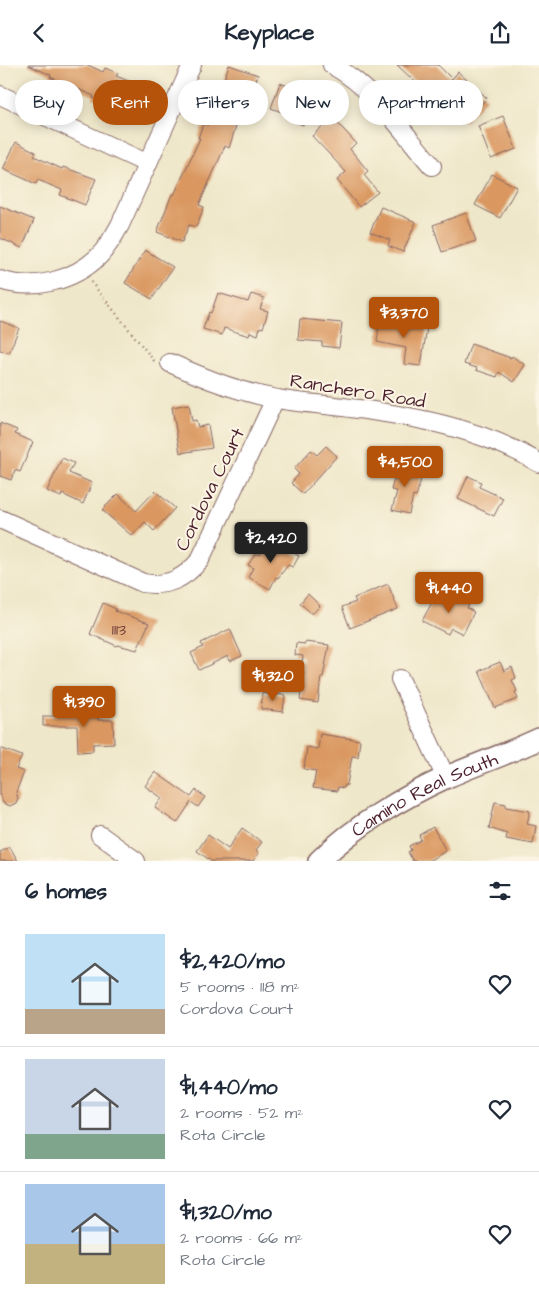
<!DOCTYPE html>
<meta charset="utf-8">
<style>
:root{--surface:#fff;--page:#f2f2f3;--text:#1f2937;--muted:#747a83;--line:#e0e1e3;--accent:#b45309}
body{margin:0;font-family:"Architects Daughter",sans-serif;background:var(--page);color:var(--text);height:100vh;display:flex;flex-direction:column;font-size:19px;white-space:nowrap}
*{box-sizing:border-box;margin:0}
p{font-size:16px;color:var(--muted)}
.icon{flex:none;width:28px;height:28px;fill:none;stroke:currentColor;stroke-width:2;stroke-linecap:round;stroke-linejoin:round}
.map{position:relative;height:796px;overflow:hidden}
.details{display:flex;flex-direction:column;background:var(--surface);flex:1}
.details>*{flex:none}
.hud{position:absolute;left:15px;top:15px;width:510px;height:45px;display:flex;gap:10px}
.price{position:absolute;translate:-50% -42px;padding:0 11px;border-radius:5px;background:var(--accent);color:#fff;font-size:16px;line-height:32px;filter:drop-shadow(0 1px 2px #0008)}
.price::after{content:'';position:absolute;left:50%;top:30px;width:15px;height:11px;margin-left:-8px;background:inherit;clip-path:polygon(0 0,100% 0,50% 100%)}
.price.on{background:#222;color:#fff}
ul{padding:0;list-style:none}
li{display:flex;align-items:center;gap:15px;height:125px;padding:0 25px}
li+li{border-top:1px solid var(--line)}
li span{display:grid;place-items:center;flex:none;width:140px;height:100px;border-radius:0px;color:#555}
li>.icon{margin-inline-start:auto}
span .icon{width:60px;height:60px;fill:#fffc;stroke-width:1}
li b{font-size:21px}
h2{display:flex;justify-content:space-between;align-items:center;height:60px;padding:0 25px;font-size:21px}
.chip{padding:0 18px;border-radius:22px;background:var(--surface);box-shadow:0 2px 12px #0003;font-size:18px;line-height:45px}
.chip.on{background:var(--accent);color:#fff}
header{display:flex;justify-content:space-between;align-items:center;height:65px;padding:0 25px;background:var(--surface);font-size:22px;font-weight:700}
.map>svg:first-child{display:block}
</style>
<header><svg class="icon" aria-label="back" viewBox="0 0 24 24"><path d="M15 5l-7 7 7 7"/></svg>Keyplace<svg class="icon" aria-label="share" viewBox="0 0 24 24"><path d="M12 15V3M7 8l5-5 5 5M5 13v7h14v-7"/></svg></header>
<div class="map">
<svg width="539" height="796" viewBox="0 0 539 796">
<rect width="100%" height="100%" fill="#fcf5e5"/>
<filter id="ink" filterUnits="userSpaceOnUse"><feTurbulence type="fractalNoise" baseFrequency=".02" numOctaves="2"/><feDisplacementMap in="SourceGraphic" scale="10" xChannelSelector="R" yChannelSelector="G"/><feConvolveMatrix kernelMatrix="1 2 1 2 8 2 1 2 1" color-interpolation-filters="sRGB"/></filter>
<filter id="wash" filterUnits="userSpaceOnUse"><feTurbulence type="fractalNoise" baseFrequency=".0096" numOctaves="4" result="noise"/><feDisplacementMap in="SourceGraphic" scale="20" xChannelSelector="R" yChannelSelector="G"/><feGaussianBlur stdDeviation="1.12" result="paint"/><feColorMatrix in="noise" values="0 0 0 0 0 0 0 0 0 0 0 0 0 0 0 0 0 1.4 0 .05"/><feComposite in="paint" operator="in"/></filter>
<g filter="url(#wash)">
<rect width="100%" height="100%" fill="#efe7c9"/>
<g id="blocks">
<g fill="#da9860">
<polygon points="28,0 88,0 103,7 105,3 118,8 116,11 139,20 128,47 93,33 94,31 50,12 51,10"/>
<polygon points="229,0 258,10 248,37 244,36 229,83 225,81 199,140 204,142 196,162 189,160 182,177 157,167 172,129 174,130 200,73 198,73 203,59 208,60"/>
<polygon points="397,0 438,0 452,14 458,7 487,33 465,57 428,23 425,26"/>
<polygon points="280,18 313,30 303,60 285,53 287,49 271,43"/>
<polygon points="503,51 516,84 491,94 478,61"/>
<polygon points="332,52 356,78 350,84 368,106 364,110 378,127 359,142 337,115 346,107 312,71"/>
<polygon points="16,77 36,87 34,91 62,104 63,102 96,114 85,140 60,130 62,125 38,115 36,119 3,104"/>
<polygon points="492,109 517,122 500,153 475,140"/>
<polygon points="0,141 34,155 22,183 0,173"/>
<polygon points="381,142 416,157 403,187 388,181 390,175 370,167"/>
<polygon points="466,148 476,176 442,187 433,160"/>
<polygon points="145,185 173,202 152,234 125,218"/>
<polygon points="218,228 248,237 251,229 264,233 260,244 268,246 263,263 260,262 258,270 250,267 249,271 224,263 222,270 203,264 209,247 211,248"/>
<polygon points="380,252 401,255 401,258 427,262 421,301 404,299 406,283 377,277"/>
<polygon points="300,254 342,258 339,283 322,281 322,277 298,275"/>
<polygon points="0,256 19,263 9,288 0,285"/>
<polygon points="471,279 511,293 512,291 525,300 514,317 499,307 497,312 476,305 477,303 464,299"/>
<polygon points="189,339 192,356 196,355 198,362 208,360 212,383 180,388 172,342"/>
<polygon points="0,358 17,365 15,369 33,377 20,407 15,405 11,415 0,411"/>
<polygon points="326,381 337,391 303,429 291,418 299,409 294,404 311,385 317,390"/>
<polygon points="62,393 74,398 69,408 92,418 83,439 62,429 61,432 47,426"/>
<polygon points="398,398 409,401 408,406 422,410 416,432 413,431 409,449 392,445 397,426 391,425"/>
<polygon points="468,411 481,417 479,422 503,433 494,451 458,434"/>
<polygon points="155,426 175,443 154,466 145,457 132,471 102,445 118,429 136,446"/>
<polygon points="269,474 299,491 293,502 288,500 278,513 276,512 270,524 248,512 253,503 248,500 256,488 260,490"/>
<polygon points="388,519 398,544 350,563 342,542 356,537 354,533"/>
<polygon points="437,528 453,536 456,531 470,538 467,543 474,547 463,569 451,563 448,569 422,556"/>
<polygon points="308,529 320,541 312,549 300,538"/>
<polygon points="103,538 116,544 115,546 149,558 137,585 118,580 117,581 90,569"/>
<polygon points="230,564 242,591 230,596 228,591 199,605 191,588 203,582 201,578"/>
<polygon points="305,577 329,580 323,612 321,612 318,638 300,635 303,608 301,608 303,591 295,590 296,578 305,579"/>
<polygon points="500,597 504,606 512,602 516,613 512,615 517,626 515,627 518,634 495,643 479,606"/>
<polygon points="262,628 285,630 283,647 261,644"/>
<polygon points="56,644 71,645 70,650 98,649 98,655 113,655 114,678 93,679 93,686 78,687 77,661 43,661 43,651 56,651"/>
<polygon points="320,669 360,675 358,692 352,691 347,720 345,720 344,723 338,722 337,726 313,723 316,706 304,704 307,682 318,684"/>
<polygon points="0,683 22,691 16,704 24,707 16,727 18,733 16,738 10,741 3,738 0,730"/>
<polygon points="155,707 191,732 196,725 205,732 198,742 191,737 177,758 155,743 162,733 145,721"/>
<polygon points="495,737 506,739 506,742 530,746 527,759 536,761 533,779 506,774 507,769 489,763"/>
<polygon points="433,762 446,786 428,796 413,796 408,787 411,785 409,781 421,775 419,770"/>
<polygon points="242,763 262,777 256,785 259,788 253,796 211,796 197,786 208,770 228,784"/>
<polygon points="10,782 18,796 0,796 0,787"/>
</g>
</g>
</g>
<g filter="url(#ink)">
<use href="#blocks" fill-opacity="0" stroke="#846562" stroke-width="1"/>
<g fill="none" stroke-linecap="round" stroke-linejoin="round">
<defs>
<g id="minor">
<path d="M 332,0 C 374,23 402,66 432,101"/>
<polyline points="0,30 148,99"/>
<path d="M 0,215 C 33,226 73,216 98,192 C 107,183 114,171 120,160 L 192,0"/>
<path d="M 170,298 C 204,313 241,328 278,334 C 302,339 326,339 350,343 C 414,351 483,364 539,398"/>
<path d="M 0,454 L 143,518 C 167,522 184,514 200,495 L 275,334"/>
<polyline points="400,614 446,713"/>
<polyline points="100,770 136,796"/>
</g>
<g id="tertiary">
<path id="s1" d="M 319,796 C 353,762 403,732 447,712 C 477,699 509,688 539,674"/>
</g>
</defs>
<use href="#minor" stroke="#846562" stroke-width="20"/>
<use href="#tertiary" stroke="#846562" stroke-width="24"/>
<polyline stroke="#846562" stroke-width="2.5" stroke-dasharray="1 4" stroke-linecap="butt" points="91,217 155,297"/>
<use href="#minor" stroke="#fff" stroke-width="18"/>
<use href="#tertiary" stroke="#fff" stroke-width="21"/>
</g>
</g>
<g text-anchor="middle" stroke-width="4" stroke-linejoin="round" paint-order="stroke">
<g font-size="16" fill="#6e3d38">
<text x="119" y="570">1113</text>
</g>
<g font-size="19" fill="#4a1f2b" stroke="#fcf5e5">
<text transform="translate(358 325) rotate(9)" y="7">Ranchero Road</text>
<text transform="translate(209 424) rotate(-64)" y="7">Cordova Court</text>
<text dy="7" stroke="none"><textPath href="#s1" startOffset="126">Camino Real South</textPath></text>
</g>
</g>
</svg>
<b class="price" style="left:404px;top:274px">$3,370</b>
<b class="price" style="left:405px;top:423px">$4,500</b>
<b class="price on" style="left:271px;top:499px">$2,420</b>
<b class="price" style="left:449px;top:549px">$1,440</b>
<b class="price" style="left:273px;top:637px">$1,320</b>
<b class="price" style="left:84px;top:663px">$1,390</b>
<div class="hud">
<a class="chip">Buy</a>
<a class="chip on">Rent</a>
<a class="chip">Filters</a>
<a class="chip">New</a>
<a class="chip">Apartment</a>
</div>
</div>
<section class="details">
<h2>6 homes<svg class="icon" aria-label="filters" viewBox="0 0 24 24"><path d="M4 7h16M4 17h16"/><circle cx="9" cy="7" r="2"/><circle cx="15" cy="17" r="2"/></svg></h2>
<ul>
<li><span style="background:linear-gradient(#bfe0f5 75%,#b9a48a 0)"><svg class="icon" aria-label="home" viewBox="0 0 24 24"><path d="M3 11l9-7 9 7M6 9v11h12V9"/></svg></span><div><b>$2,420/mo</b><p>5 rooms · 118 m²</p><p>Cordova Court</p></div><svg class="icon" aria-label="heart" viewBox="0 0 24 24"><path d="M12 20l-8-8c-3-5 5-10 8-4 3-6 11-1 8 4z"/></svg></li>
<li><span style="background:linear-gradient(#c9d6e8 75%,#7fa58c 0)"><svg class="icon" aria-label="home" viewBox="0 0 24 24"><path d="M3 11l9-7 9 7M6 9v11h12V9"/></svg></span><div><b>$1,440/mo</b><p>2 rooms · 52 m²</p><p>Rota Circle</p></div><svg class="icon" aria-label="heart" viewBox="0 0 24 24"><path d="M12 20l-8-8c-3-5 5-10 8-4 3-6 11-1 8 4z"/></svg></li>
<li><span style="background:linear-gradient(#a9c7e8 60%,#c2b280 0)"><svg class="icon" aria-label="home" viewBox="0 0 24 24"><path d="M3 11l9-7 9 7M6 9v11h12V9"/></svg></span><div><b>$1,320/mo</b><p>2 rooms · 66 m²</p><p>Rota Circle</p></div><svg class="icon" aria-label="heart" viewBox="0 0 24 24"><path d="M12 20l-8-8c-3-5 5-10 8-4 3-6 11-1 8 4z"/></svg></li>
</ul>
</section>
